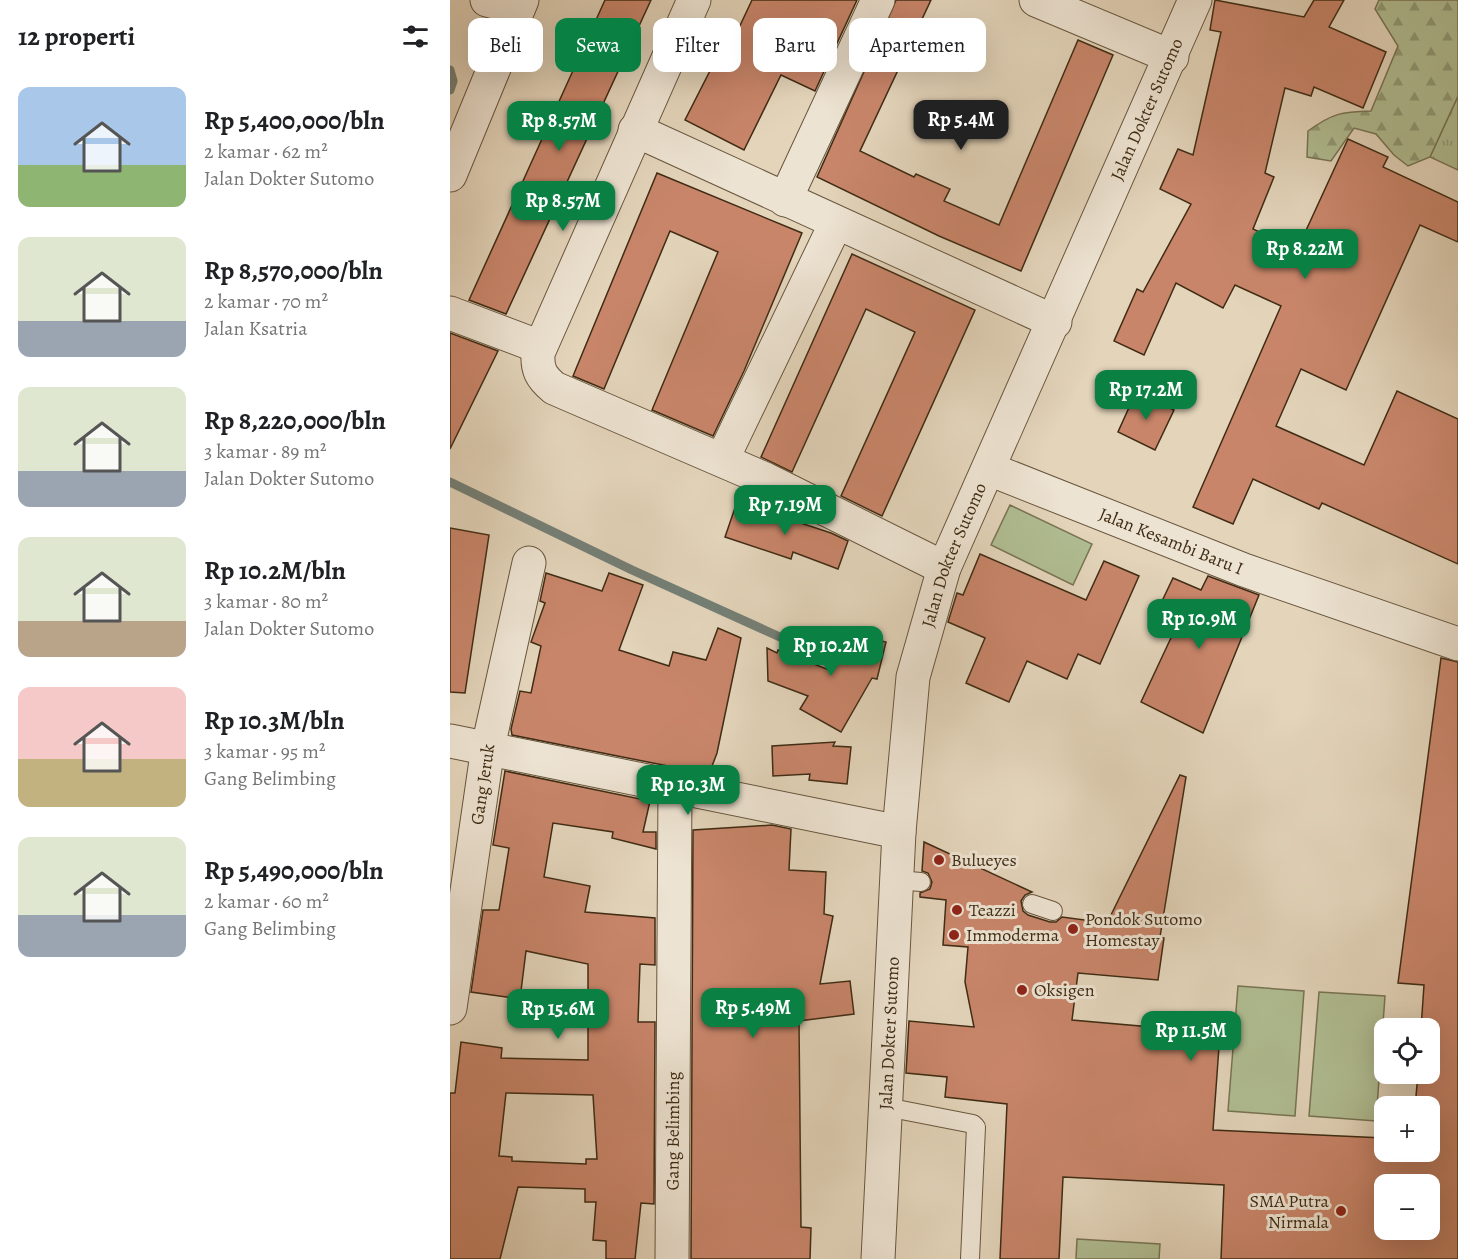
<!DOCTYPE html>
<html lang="id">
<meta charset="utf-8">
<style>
:root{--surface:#fff;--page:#f6f6f6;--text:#202124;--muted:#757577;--accent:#0b8043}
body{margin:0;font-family:Alegreya,serif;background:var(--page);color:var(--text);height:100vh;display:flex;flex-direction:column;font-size:22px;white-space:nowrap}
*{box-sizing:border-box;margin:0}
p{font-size:20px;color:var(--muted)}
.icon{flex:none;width:33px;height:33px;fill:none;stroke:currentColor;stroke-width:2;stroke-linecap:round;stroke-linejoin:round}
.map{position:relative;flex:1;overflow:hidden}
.sheet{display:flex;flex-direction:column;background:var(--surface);width:450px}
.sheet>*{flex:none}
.top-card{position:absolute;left:18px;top:18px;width:570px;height:54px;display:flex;gap:12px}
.buttons{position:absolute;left:924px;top:1018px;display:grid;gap:12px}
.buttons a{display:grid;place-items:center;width:66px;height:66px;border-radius:12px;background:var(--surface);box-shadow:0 6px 24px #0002;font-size:30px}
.price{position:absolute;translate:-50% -51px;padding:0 14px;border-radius:12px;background:var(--accent);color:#fff;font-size:20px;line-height:39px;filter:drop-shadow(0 2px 3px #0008)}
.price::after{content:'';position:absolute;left:50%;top:36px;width:18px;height:14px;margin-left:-9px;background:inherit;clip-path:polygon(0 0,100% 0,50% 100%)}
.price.active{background:#222;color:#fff}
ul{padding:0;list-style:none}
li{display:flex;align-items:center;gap:18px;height:150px;padding:0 18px}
li span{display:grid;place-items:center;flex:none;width:168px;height:120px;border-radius:12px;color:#555}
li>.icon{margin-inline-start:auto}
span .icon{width:72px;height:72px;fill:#fffc;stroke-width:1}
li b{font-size:26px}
h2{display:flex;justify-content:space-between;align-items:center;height:72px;padding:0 18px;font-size:26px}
.tag{padding:0 21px;border-radius:12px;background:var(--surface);box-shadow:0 6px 24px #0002;font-size:21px;line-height:54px}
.tag.active{background:var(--accent);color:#fff}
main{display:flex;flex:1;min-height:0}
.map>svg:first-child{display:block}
</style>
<main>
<section class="sheet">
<h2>12 properti<svg class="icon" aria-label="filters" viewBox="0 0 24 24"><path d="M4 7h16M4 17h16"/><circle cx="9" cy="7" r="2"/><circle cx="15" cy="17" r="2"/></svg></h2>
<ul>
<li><span style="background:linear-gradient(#a9c7e8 65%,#8fb573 0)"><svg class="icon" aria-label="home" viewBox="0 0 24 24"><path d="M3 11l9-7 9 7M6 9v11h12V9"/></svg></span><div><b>Rp 5,400,000/bln</b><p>2 kamar · 62 m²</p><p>Jalan Dokter Sutomo</p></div></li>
<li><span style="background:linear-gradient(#dfe7d0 70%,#9aa5b1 0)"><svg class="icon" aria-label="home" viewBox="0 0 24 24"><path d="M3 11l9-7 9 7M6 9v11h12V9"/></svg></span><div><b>Rp 8,570,000/bln</b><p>2 kamar · 70 m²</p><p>Jalan Ksatria</p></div></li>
<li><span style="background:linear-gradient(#dfe7d0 70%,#9aa5b1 0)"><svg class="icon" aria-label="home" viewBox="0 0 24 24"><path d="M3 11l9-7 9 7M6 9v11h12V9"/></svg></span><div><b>Rp 8,220,000/bln</b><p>3 kamar · 89 m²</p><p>Jalan Dokter Sutomo</p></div></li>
<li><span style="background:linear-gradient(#dfe7d0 70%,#b9a48a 0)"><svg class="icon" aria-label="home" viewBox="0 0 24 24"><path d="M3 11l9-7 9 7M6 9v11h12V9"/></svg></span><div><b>Rp 10.2M/bln</b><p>3 kamar · 80 m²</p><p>Jalan Dokter Sutomo</p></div></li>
<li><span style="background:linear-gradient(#f6c9c9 60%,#c2b280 0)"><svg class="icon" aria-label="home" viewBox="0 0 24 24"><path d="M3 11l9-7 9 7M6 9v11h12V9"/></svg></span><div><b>Rp 10.3M/bln</b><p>3 kamar · 95 m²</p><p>Gang Belimbing</p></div></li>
<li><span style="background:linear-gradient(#dfe7d0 65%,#9aa5b1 0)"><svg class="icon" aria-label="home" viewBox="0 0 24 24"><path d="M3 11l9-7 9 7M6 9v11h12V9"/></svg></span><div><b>Rp 5,490,000/bln</b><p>2 kamar · 60 m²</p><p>Gang Belimbing</p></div></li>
</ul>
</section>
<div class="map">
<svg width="1008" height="1259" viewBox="0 0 1008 1259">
<defs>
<pattern id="grass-tufts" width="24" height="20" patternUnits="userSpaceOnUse" patternTransform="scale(1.5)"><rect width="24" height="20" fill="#b0bd92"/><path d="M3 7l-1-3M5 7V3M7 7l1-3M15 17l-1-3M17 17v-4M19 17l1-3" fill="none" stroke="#919a76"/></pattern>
<pattern id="forest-firs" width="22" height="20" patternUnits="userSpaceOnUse" patternTransform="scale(1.5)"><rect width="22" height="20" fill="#b0bd92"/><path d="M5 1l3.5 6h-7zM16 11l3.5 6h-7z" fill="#919a76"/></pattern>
</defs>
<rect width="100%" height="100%" fill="#e3d4ba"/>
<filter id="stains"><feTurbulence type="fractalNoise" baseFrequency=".00333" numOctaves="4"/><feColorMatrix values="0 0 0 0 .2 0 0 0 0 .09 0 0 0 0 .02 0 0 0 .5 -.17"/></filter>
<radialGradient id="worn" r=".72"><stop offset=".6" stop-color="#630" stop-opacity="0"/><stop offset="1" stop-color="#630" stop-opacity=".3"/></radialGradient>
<polygon fill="url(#grass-tufts)" stroke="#787453" stroke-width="1.5" points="1008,96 1008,170 980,157"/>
<path fill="url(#forest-firs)" stroke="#787453" stroke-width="1.5" d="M 929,0 L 1008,0 L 1008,96 L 980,157 L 958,166 L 944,155 L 926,134 L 904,128 L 881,161 L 857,157 L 858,131 C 883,113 891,112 921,111 L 948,46 L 925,9 Z"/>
<g fill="#b0bd92" stroke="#787453" stroke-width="1.5">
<polygon points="560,505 642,544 623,585 541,545"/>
<polygon points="788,986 854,991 845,1116 778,1111"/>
<polygon points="869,992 935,996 926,1121 859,1116"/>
<polygon points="627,1239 710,1244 709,1259 626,1259"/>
</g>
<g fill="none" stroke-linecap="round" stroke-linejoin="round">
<g stroke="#747f76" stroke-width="9">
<polyline points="0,70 3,81 0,90"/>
<polyline points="0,482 182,570 374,657"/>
</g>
</g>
<g fill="#c8856a" stroke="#3f2c14" stroke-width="1.5" fill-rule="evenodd">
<polygon points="155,0 201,0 56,314 19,300"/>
<polygon points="302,0 407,0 365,91 331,75 294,150 235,120 265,61 272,64"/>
<polygon points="446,0 481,0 410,151 464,177 466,174 500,189 494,201 549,225 628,40 663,55 571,271 489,236 367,177"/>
<polygon points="765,0 854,17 864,0 894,0 879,27 936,52 913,108 864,87 861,96 835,88 815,173 824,177 803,229 847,250 898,139 938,157 933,167 1008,202 1008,242 970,225 896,390 851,369 826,426 914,465 947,391 1008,419 1008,564 872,503 869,509 803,479 783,524 743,507 831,306 785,285 773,308 726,283 694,355 664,341 687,289 693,292 741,204 710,189 728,149 743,155 771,32 760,30"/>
<polygon points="207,173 352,233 294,371 263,436 202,410 268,252 220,231 154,389 123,376"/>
<polygon points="402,254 525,310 432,516 391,496 465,332 416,309 342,472 311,457"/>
<polygon points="0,333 48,351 0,449"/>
<polygon points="686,392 724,410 705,450 668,432"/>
<polygon points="287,502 381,533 398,541 388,569 343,552 341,559 275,537"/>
<polygon points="0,528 39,535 15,693 0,692"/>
<polygon points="530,554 636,600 654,561 689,576 650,664 628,654 617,679 577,661 559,702 516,683 535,638 498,622 507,593 513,595"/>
<polygon points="96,573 152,591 159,573 193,585 169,650 219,666 223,652 256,660 268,628 291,638 267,753 259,774 229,766 228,768 62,735 61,729 70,691 81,693 91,646 81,642 95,603 90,601"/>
<polygon points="758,576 809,595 753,733 691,702 734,610 712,601 723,578 751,590"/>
<polygon points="388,631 436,642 427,679 422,678 391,732 350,709 358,696 318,681 317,648 327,653 328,650 379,670"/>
<path d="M 991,658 L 1008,662 L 1008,1259 L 771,1259 L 774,1185 L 613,1177 L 609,1259 L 550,1259 L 557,1104 L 495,1097 L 497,1077 L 456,1073 L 459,1021 L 524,1027 L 515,982 L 518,947 L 493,945 L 496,900 L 470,897 L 470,893 L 480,889 L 482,882 L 478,873 L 472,871 L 474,842 L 582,892 L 575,895 L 571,901 L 573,911 L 578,915 L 600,922 L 606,922 L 612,917 L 657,923 L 730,775 L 736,777 L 710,937 L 714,938 L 708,980 L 628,973 L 622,1020 L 770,1033 L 763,1130 L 934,1138 L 934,1152 L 980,1152 L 980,1107 L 965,1107 L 968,1074 L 980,1074 L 980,1029 L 971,1029 L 974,985 L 948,983 ZM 934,1185 L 980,1185 L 980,1230 L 934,1230 Z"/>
<polygon points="385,742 383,746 401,747 397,784 359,780 360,774 323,776 322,746"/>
<path d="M 55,771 L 200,801 L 193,832 L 206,832 L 206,849 L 162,838 L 163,832 L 103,823 L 94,877 L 140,886 L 135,912 L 205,918 L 205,965 L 190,964 L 188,1022 L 205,1022 L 204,1204 L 191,1203 L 185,1259 L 156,1259 L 156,1241 L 143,1240 L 146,1202 L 135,1202 L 135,1189 L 68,1187 L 50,1259 L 0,1259 L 0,1093 L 5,1093 L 11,1042 L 52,1048 L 51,1058 L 138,1060 L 138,964 L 76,951 L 70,999 L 21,992 L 33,910 L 49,910 L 59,848 L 43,845 ZM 56,1093 L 143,1095 L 147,1159 L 136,1159 L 136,1164 L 62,1161 L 62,1157 L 49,1156 Z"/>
<polygon points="322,825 341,829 339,870 376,872 374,914 383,916 370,984 400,981 404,1014 349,1021 351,1227 361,1228 360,1259 241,1259 243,830"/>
</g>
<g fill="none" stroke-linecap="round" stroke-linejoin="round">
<defs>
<g id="service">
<polyline points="447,880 471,882"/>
<polyline points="582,904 603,911"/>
<polyline points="436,1107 523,1124 526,1127 520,1259"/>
</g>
<g id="minor">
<polyline points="37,0 68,8"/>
<path d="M 244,0 L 88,353 C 87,370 91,377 104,388 L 315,479 L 494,568"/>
<polyline points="586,0 722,57"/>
<polyline points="185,130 605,322"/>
<polyline points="0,175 72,0"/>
<polyline points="335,200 428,0"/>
<polyline points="0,313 90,347"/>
<polyline points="272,460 386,223"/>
<path id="s1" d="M 539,469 L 794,570 L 1008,644"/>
<polyline points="0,741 449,832"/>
<path id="s2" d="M 0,1008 L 38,747 L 79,563"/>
<path id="s3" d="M 222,1259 L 225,788"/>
<path id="s4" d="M 428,1259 L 449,832 L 463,677 L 494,568 L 745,0"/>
</g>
</defs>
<use href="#service" stroke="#68563e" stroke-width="20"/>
<use href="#minor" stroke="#68563e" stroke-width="35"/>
<use href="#service" stroke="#ede3d2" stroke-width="18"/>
<use href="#minor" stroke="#ede3d2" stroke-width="33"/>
</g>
<g fill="#8f2418" stroke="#ede3d2" stroke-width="2">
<circle cx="489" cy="860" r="6"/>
<circle cx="507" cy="910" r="6"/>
<circle cx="623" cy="929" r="6"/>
<circle cx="504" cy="935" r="6"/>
<circle cx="572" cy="990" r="6"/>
<circle cx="891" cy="1211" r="6"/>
</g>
<g text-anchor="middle" stroke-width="6" stroke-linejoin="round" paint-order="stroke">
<g font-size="18" fill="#3f2c14" stroke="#ede3d2">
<text dy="6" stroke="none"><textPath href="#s4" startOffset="1198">Jalan Dokter Sutomo</textPath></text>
<text dy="6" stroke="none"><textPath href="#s1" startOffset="196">Jalan Kesambi Baru I</textPath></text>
<text dy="6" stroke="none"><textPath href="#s4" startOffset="712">Jalan Dokter Sutomo</textPath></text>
<text dy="6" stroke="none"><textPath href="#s2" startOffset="226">Gang Jeruk</textPath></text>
<text dy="6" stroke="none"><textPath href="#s4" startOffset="226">Jalan Dokter Sutomo</textPath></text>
<text dy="6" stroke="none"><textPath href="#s3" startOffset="128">Gang Belimbing</textPath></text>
</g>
<g font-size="18" fill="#3f2c14" stroke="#ede3d2" text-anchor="start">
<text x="501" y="866">Bulueyes</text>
<text x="519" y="916">Teazzi</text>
<text x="635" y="925">Pondok Sutomo<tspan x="635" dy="21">Homestay</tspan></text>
<text x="516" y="941">Immoderma</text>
<text x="584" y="996">Oksigen</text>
<text x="879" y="1207" text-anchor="end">SMA Putra<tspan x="879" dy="21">Nirmala</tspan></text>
</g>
</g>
<rect width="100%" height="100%" filter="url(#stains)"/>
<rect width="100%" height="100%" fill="url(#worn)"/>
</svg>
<div class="buttons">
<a><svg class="icon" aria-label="locate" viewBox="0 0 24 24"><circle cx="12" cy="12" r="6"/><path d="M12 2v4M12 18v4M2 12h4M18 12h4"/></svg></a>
<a>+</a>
<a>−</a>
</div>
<b class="price active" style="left:511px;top:151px">Rp 5.4M</b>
<b class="price" style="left:109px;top:152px">Rp 8.57M</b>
<b class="price" style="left:113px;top:232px">Rp 8.57M</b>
<b class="price" style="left:855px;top:280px">Rp 8.22M</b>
<b class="price" style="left:696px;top:421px">Rp 17.2M</b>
<b class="price" style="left:335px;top:536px">Rp 7.19M</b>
<b class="price" style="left:749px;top:650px">Rp 10.9M</b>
<b class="price" style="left:381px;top:677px">Rp 10.2M</b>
<b class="price" style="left:238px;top:816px">Rp 10.3M</b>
<b class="price" style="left:303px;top:1039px">Rp 5.49M</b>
<b class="price" style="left:108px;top:1040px">Rp 15.6M</b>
<b class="price" style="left:741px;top:1062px">Rp 11.5M</b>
<div class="top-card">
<a class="tag">Beli</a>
<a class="tag active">Sewa</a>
<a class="tag">Filter</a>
<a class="tag">Baru</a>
<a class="tag">Apartemen</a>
</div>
</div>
</main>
